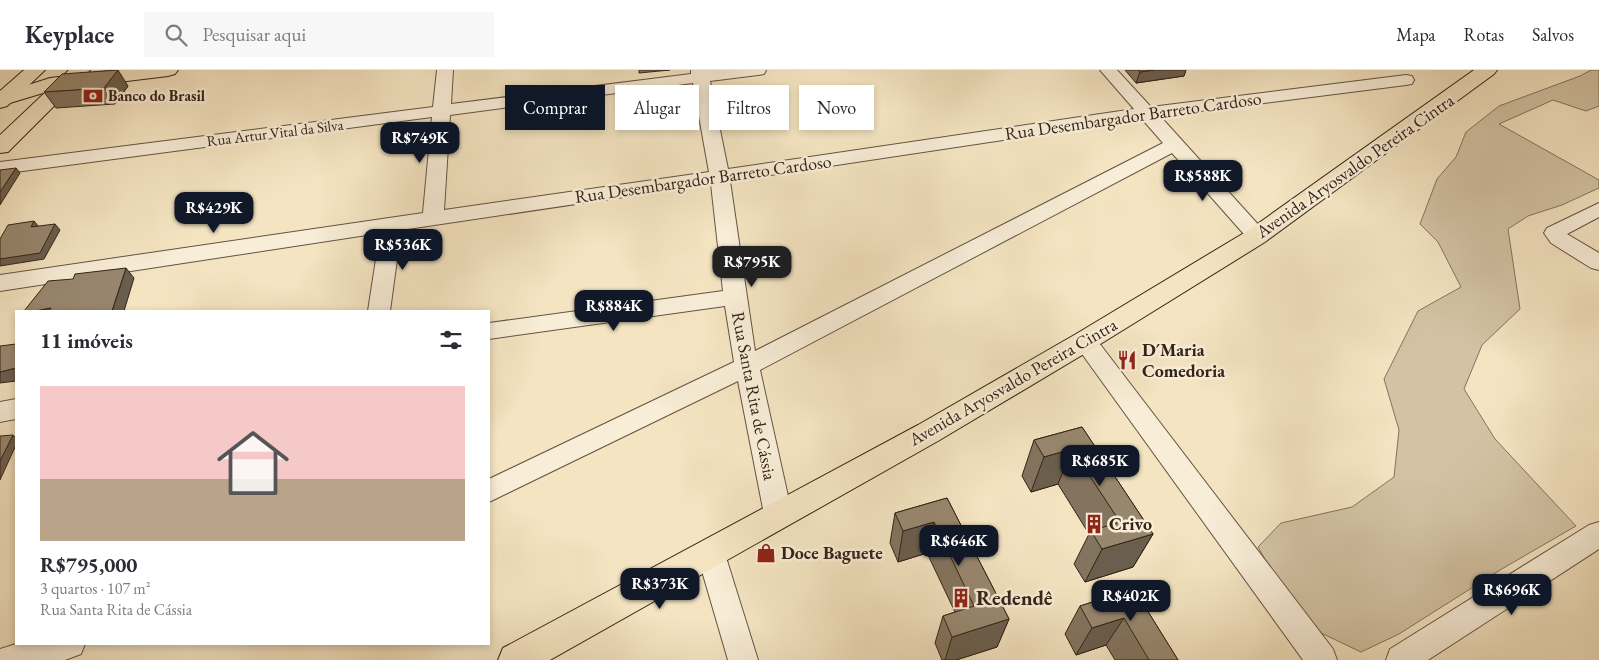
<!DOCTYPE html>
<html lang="pt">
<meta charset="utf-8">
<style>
:root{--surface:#fff;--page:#f7f7f7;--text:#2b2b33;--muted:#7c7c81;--line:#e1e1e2;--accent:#111827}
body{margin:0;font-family:"EB Garamond",serif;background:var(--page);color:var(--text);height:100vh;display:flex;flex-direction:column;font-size:19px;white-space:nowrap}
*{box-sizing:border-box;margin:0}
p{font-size:16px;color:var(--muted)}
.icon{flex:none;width:28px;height:28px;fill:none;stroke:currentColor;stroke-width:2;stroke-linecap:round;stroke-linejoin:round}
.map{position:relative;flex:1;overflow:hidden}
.side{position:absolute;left:15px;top:240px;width:475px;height:335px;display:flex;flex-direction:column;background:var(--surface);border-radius:0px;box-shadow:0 2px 8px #0003}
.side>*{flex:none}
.banner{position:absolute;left:505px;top:15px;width:475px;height:45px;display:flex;gap:10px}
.price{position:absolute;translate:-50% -42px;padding:0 11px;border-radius:10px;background:var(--accent);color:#fff;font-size:16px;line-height:32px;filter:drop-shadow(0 1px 2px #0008)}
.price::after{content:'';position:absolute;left:50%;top:30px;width:15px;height:11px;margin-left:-8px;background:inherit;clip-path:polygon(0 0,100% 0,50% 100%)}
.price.on{background:#222;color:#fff}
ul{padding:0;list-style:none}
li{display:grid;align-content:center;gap:10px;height:265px;padding:0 25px}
li span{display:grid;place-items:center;height:155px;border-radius:0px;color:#555}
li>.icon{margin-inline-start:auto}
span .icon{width:90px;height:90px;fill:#fffc;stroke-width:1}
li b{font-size:21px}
h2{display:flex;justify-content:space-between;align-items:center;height:60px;padding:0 25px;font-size:21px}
.tag{padding:0 18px;border-radius:0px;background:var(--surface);box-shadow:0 2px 8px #0003;font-size:18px;line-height:45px}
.tag.on{background:var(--accent);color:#fff}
header{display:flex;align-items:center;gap:30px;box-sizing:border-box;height:70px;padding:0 25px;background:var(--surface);border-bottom:1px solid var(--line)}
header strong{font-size:24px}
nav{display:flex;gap:28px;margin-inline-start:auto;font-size:18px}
.search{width:350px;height:45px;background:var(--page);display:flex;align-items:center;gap:12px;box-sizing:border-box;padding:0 18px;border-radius:0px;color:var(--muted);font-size:19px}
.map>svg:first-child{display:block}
</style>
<header>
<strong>Keyplace</strong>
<div class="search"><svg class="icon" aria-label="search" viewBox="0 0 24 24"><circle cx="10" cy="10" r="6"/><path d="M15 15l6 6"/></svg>Pesquisar aqui</div>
<nav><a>Mapa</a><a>Rotas</a><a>Salvos</a></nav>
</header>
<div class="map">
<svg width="1599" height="590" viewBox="0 0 1599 590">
<rect width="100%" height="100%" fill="#f4e4c1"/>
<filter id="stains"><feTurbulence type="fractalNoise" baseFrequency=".004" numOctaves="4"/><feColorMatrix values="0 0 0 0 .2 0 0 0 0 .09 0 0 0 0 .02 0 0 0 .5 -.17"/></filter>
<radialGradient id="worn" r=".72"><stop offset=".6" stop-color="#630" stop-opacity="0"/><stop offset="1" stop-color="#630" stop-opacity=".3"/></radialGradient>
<polygon fill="#d3c3a4" stroke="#84735d" points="1591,0 1599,0 1599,36 1586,41 1553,30 1499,54 1599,110 1599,118 1562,135 1528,146 1508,159 1520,239 1482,275 1464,319 1495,369 1576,456 1500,500 1399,564 1361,582 1302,554 1258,477 1281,453 1352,437 1394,407 1399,360 1384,309 1418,241 1461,217 1438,172 1420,154 1437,109 1456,87 1466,62 1499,36 1580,6"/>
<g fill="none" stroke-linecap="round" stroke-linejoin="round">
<defs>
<g id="minor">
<path d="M 437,0 L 453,0 L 451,34 L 691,4 L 691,0 L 766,0 L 764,4 L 758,5 L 710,11 L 728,99 L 1134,39 L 1100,0 L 1117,0 L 1151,37 L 1406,5 L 1412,6 L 1414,10 L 1412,14 L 1406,15 L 1160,46 L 1264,161 L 1267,166 L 1264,171 L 1257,173 L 1250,171 L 1172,83 L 760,300 L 792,444 L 788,452 L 778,456 L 768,452 L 764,444 L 738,311 L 489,432 L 489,409 L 734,292 L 725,236 L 489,269 L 489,253 L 723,221 L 711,114 L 401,160 L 390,241 L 368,241 L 380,163 L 0,221 L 0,205 L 423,143 L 432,47 L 0,104 L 0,92 L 433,37 ZM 693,13 L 709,102 L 444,140 L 450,45 ZM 1142,49 L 1163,73 L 755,281 L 730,111 Z"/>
<polygon points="1599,133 1599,147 1567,164 1599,183 1599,200 1591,198 1551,173 1544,163 1547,158"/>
<polygon points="1085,262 1093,265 1333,579 1337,590 1303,590 1077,277 1073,271 1077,265"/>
<polygon points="16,329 16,349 0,352 0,332"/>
<polygon points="1599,452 1599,479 1428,590 1386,590 1390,579 1589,455"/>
<polygon points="711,471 721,475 725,484 758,590 728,590 697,484 701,475"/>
<polygon points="16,574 85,574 81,584 65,590 0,590 0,579"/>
</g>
<g id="major">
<polygon points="119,0 178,0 175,4 168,6 53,20 0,36 0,24 50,8"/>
<polygon points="1474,0 1497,0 1494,4 1265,172 1094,278 938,371 550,590 498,590 503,578 918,355 1076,264 1249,160"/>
</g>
<g id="highway">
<polygon points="24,0 45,0 7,36 0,38 0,21"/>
<polygon points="69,0 90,0 8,82 0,83 0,65"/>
</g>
</defs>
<use href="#minor" stroke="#645341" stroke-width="2"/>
<use href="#major" stroke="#342316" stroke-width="2"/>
<use href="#highway" stroke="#342316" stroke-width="2"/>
<use href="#minor" fill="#f8edd7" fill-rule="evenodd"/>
<use href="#major" fill="#f4e4c1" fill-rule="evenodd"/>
<use href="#highway" fill="#f4e4c1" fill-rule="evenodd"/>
</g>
<g fill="#83745f" stroke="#342316">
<polygon points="639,0 670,0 639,3"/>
<polygon points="1125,0 1186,0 1184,6 1136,13"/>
<polygon points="128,16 115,34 56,38 44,22"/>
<polygon points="1082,357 1153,464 1133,497 1085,512 1074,494 1089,464 1058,414 1031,422 1022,406 1034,370"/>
<polygon points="947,428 1009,549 997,577 956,590 942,590 935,573 943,546 955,542 927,483 898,492 890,473 895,443"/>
<polygon points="1134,519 1178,590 1115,590 1106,575 1076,585 1065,564 1080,536"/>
</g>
<g fill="#6a5e4e" stroke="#342316">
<polygon points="118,0 128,16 115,34 104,18"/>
<polygon points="1154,0 1186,0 1184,6 1136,13 1140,2"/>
<polygon points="16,98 20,103 0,135 0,122"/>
<polygon points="34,151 39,157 31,157"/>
<polygon points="55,154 60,160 44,189 0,196 0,189"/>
<polygon points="126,198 134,208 124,241 112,241"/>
<polygon points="51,238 54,241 35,241"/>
<polygon points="16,298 16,311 0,313 0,302"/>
<polygon points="13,365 16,368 16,375 0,410 0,391"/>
<polygon points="1072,379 1058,414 1031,422 1044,387"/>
<polygon points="934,452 927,483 898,492 903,461"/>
<polygon points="1153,464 1133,497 1085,512 1102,479"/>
<polygon points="1124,548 1106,575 1076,585 1092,558"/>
<polygon points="1009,549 997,577 956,590 945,590 952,567"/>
</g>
<g fill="#98876f" stroke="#342316">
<polygon points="118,0 104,18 44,22 62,4"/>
<polygon points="1138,0 1154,0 1140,2"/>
<polygon points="16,98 0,122 0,100"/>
<polygon points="34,151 31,157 55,154 40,183 0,189 0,169 8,155"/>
<polygon points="126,198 112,241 49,241 51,238 35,241 24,241 48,211 73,209 75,204"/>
<polygon points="16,274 16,298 0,302 0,276"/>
<polygon points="1082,357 1153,464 1102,479 1091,461 1120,452 1072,379 1044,387 1034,370"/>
<polygon points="13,365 0,391 0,366"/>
<polygon points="947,428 1009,549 952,567 943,546 974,536 934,452 903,461 895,443"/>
<polygon points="1134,519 1178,590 1149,590 1124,548 1092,558 1080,536"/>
</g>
<defs>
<symbol id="bank-bare" viewBox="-9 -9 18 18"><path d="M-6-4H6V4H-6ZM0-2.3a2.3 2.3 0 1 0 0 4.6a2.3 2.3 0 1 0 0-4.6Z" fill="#8f2418" stroke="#f8edd7" stroke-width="2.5" paint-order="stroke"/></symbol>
<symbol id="restaurant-bare" viewBox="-9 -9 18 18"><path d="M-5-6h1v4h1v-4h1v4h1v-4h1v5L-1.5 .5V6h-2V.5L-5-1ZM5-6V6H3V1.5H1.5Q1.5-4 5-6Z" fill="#8f2418" stroke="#f8edd7" stroke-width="2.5" paint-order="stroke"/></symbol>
<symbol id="building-bare" viewBox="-9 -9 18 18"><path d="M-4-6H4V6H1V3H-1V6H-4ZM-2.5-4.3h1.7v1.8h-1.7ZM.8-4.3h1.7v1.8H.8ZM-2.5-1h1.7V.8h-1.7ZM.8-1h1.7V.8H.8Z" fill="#8f2418" stroke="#f8edd7" stroke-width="2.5" paint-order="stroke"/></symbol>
<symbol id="shop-bare" viewBox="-9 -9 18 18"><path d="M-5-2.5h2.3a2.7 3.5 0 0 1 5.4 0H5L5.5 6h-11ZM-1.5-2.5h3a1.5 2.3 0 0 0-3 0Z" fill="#8f2418" stroke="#f8edd7" stroke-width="2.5" paint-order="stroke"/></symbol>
</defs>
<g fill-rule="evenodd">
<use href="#bank-bare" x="79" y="12" width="28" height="28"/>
<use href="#restaurant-bare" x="1113" y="276" width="28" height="28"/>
<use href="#building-bare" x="1080" y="440" width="28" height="28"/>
<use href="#shop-bare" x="752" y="469" width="28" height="28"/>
<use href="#building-bare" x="947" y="514" width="28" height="28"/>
</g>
<g text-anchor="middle" stroke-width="5" stroke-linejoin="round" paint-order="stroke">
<g font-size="15" font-weight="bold" fill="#342316" stroke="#f8edd7" text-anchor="start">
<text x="108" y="31">Banco do Brasil</text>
</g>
<g font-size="15" fill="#342316" stroke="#f8edd7">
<text transform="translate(275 63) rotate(-7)" y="5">Rua Artur Vital da Silva</text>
</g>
<g font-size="18" fill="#342316" stroke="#f8edd7">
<text transform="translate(1133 46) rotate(-8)" y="6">Rua Desembargador Barreto Cardoso</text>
<text transform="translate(1355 96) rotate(-35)" y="6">Avenida Aryosvaldo Pereira Cintra</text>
<text transform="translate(703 109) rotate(-8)" y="6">Rua Desembargador Barreto Cardoso</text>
<text transform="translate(1013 312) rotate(-30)" y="6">Avenida Aryosvaldo Pereira Cintra</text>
<text transform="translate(754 326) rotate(79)" y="6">Rua Santa Rita de Cássia</text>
</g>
<g font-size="18" font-weight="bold" fill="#342316" stroke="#f8edd7" text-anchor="start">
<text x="1142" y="286">D´Maria<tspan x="1142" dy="21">Comedoria</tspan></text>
<text x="1109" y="460">Crivo</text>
<text x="781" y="489">Doce Baguete</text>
</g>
<g font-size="21" font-weight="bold" fill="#342316" stroke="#f8edd7" text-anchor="start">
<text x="976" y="535">Redendê</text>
</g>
</g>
<rect width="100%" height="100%" filter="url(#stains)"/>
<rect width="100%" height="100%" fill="url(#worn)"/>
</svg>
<b class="price" style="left:420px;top:94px">R$749K</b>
<b class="price" style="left:1203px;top:132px">R$588K</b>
<b class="price" style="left:214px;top:164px">R$429K</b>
<b class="price" style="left:403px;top:201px">R$536K</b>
<b class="price on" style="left:752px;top:218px">R$795K</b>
<b class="price" style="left:614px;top:262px">R$884K</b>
<b class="price" style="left:1100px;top:417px">R$685K</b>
<b class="price" style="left:959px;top:497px">R$646K</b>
<b class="price" style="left:660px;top:540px">R$373K</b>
<b class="price" style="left:1512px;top:546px">R$696K</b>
<b class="price" style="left:1131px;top:552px">R$402K</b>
<div class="banner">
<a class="tag on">Comprar</a>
<a class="tag">Alugar</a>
<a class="tag">Filtros</a>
<a class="tag">Novo</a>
</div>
<section class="side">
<h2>11 imóveis<svg class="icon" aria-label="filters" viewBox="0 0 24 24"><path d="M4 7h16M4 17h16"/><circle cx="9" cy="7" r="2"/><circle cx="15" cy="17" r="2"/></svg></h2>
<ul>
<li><span style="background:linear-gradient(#f6c9c9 60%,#b9a48a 0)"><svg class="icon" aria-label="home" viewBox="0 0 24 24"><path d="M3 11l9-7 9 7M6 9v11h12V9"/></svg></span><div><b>R$795,000</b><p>3 quartos · 107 m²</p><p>Rua Santa Rita de Cássia</p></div></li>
</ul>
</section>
</div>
